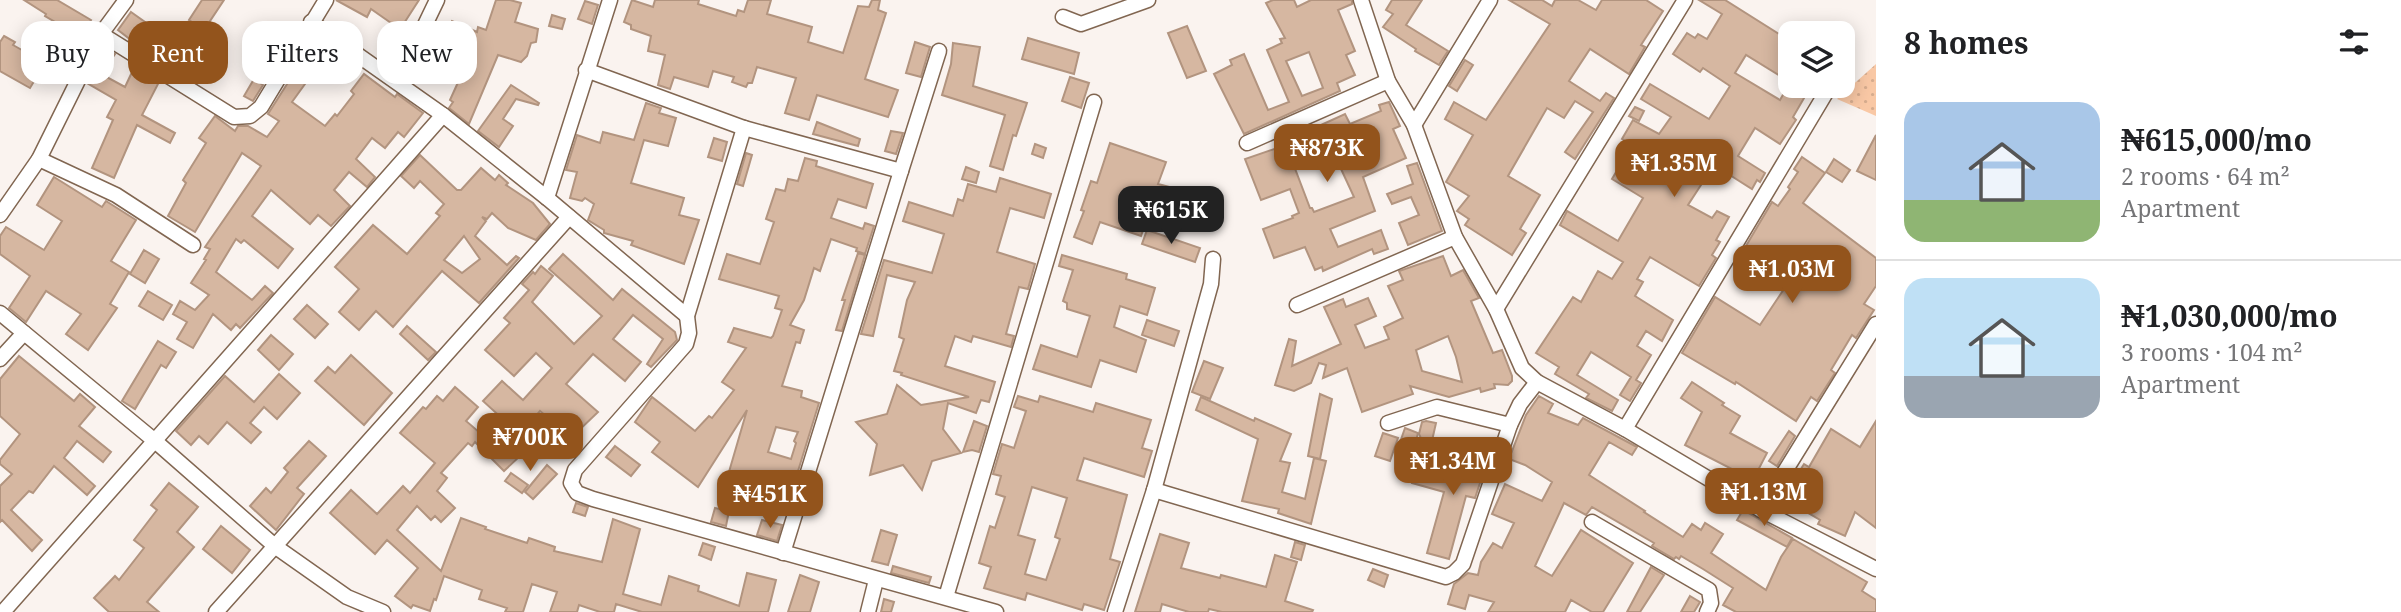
<!DOCTYPE html>
<meta charset="utf-8">
<style>
:root{--surface:#fff;--page:#f2f2f2;--text:#202124;--muted:#757577;--line:#e0e0e0;--accent:#93541c}
body{margin:0;font-family:"Noto Serif",serif;background:var(--page);color:var(--text);height:100vh;display:flex;flex-direction:column;font-size:26px;white-space:nowrap}
*{box-sizing:border-box;margin:0}
p{font-size:23px;color:var(--muted)}
.icon{flex:none;width:38px;height:38px;fill:none;stroke:currentColor;stroke-width:2;stroke-linecap:round;stroke-linejoin:round}
.map{position:relative;flex:1;overflow:hidden}
.panel{display:flex;flex-direction:column;background:var(--surface);width:525px}
.panel>*{flex:none}
.top-card{position:absolute;left:21px;top:21px;width:665px;height:63px;display:flex;gap:14px}
.fabs{position:absolute;left:1778px;top:21px;display:grid;gap:14px}
.fabs a{display:grid;place-items:center;width:77px;height:77px;border-radius:14px;background:var(--surface);box-shadow:0 4px 18px #0003;font-size:35px}
.price{position:absolute;translate:-50% -60px;padding:0 16px;border-radius:14px;background:var(--accent);color:#fff;font-size:23px;line-height:46px;filter:drop-shadow(0 2px 4px #0008)}
.price::after{content:'';position:absolute;left:50%;top:42px;width:21px;height:16px;margin-left:-10px;background:inherit;clip-path:polygon(0 0,100% 0,50% 100%)}
.price.current{background:#222;color:#fff}
ul{padding:0;list-style:none}
li{display:flex;align-items:center;gap:21px;height:175px;padding:0 28px}
li+li{border-top:2px solid var(--line)}
li span{display:grid;place-items:center;flex:none;width:196px;height:140px;border-radius:21px;color:#555}
li>.icon{margin-inline-start:auto}
span .icon{width:84px;height:84px;fill:#fffc;stroke-width:1}
li b{font-size:30px}
h2{display:flex;justify-content:space-between;align-items:center;height:84px;padding:0 28px;font-size:30px}
.pill{padding:0 24px;border-radius:21px;background:var(--surface);box-shadow:0 4px 18px #0003;font-size:24px;line-height:63px}
.pill.current{background:var(--accent);color:#fff}
main{display:flex;flex:1;min-height:0}
.map>svg:first-child{display:block}
</style>
<main>
<div class="map">
<svg width="1876" height="612" viewBox="0 0 1876 612">
<defs>
<pattern id="grass-dots" width="8" height="8" patternUnits="userSpaceOnUse" patternTransform="scale(1.75)"><rect width="8" height="8" fill="#f9c8a5"/><path d="M2 2h.1M6 6h.1" fill="none" stroke="#d6ac8e" stroke-width="1.8" stroke-linecap="round"/></pattern>
</defs>
<rect width="100%" height="100%" fill="#faf3ef"/>
<polygon fill="url(#grass-dots)" points="1876,64 1876,116 1837,99"/>
<g fill="#d6b7a1" stroke="#b2947f" stroke-width="2" fill-rule="evenodd">
<polygon points="24,0 57,0 91,20 81,37 45,16 46,14"/>
<polygon points="202,0 224,0 204,30 189,20"/>
<polygon points="336,0 419,0 399,31 403,33 392,51 379,43 391,23 371,9 367,17"/>
<polygon points="496,0 510,0 521,3 515,22 538,29 536,42 531,43 527,56 521,62 498,55 469,124 449,108 453,102 450,100 470,56 442,45 452,21 477,32 478,27 486,30"/>
<polygon points="632,0 653,7 655,0 699,0 698,4 736,16 738,10 744,12 748,0 771,0 767,14 812,27 808,42 843,53 858,6 869,7 872,0 880,0 878,10 886,13 865,79 898,90 888,117 817,95 809,120 785,113 796,78 757,67 752,83 748,83 746,87 732,82 734,77 713,71 708,87 674,77 670,89 658,85 665,55 648,51 651,36 631,29 631,25 624,22"/>
<path d="M 1273,0 L 1294,0 L 1297,7 L 1311,0 L 1352,0 L 1352,4 L 1338,10 L 1355,51 L 1346,55 L 1355,75 L 1337,83 L 1340,91 L 1244,134 L 1214,74 L 1232,65 L 1230,60 L 1244,54 L 1268,110 L 1289,102 L 1267,50 L 1282,43 L 1280,39 L 1285,38 L 1266,3 ZM 1309,52 L 1323,88 L 1302,96 L 1286,61 Z"/>
<polygon points="1392,0 1422,0 1406,25 1448,51 1439,65 1415,51 1416,49 1383,27 1393,14 1386,10"/>
<polygon points="1509,0 1542,0 1552,6 1555,0 1578,0 1596,10 1602,0 1646,0 1663,11 1641,45 1645,47 1629,74 1590,49 1569,81 1600,101 1606,93 1614,98 1575,159 1565,152 1593,112 1575,101 1564,118 1547,108 1508,176 1540,195 1520,229 1526,233 1512,255 1465,225 1469,219 1457,211 1469,196 1446,182 1473,135 1445,119 1454,102 1486,120 1550,24"/>
<polygon points="1699,0 1725,0 1790,41 1790,82 1746,55 1735,73 1780,100 1788,86 1811,86 1793,117 1796,120 1780,144 1755,128 1738,156 1765,173 1760,182 1757,180 1752,189 1714,165 1688,205 1712,218 1717,211 1729,217 1716,240 1720,242 1712,255 1716,258 1699,286 1650,257 1637,279 1643,282 1635,296 1673,320 1662,341 1646,331 1637,346 1651,355 1636,380 1641,383 1630,401 1620,395 1631,377 1591,352 1577,375 1618,400 1612,411 1586,398 1589,394 1555,374 1559,367 1536,353 1573,297 1581,302 1598,271 1612,279 1623,262 1560,225 1567,211 1618,241 1643,198 1612,179 1621,164 1649,181 1662,162 1622,139 1633,120 1659,134 1671,117 1641,99 1650,84 1709,119 1730,86 1703,68 1700,72 1673,54 1687,33 1695,38 1698,34 1707,39 1722,14"/>
<polygon points="585,1 598,5 592,24 578,19"/>
<polygon points="131,12 145,22 131,40 118,30"/>
<polygon points="552,15 565,19 562,29 549,26"/>
<polygon points="1187,26 1206,71 1187,78 1168,33"/>
<polygon points="4,36 15,42 13,45 45,63 30,88 0,71 0,42"/>
<polygon points="206,37 225,49 209,76 189,64"/>
<polygon points="1028,38 1079,53 1074,74 1022,59"/>
<polygon points="915,42 930,47 921,77 906,73"/>
<polygon points="953,43 980,47 973,86 1027,103 1016,136 1013,135 1003,170 990,166 1005,115 942,95 951,64"/>
<polygon points="105,48 115,54 101,74 125,87 133,70 158,84 142,115 175,133 170,143 137,125 114,178 92,168 113,120 107,117 116,100 87,83"/>
<polygon points="310,48 326,55 292,102 325,126 335,114 337,116 354,94 351,91 364,74 395,97 397,94 423,113 404,137 398,132 385,148 372,138 356,159 375,177 367,187 349,172 334,190 350,206 331,226 318,215 310,224 271,190 252,216 293,249 278,268 244,240 241,243 236,239 216,272 252,300 265,286 273,293 240,328 236,324 231,330 213,314 193,348 177,339 187,322 173,314 180,301 195,310 209,295 191,283 206,260 204,259 210,249 205,247 261,166 242,153 195,232 168,216 186,183 183,180 206,143 199,138 215,116 235,131 238,126 248,126 267,137 279,121 268,114"/>
<polygon points="1465,60 1473,65 1457,91 1449,86"/>
<polygon points="1070,77 1089,83 1081,108 1062,101"/>
<polygon points="254,79 263,85 253,101 244,96"/>
<polygon points="511,85 539,103 538,105 516,99 503,119 513,126 499,147 478,131"/>
<path d="M 1389,102 L 1400,126 L 1393,129 L 1406,158 L 1363,177 L 1375,211 L 1330,229 L 1338,247 L 1381,230 L 1388,249 L 1374,254 L 1372,249 L 1323,271 L 1322,267 L 1315,270 L 1305,247 L 1274,258 L 1263,229 L 1293,218 L 1292,216 L 1299,213 L 1290,189 L 1261,200 L 1245,159 L 1289,144 L 1286,136 L 1309,126 L 1310,130 L 1345,114 L 1350,124 L 1381,111 L 1379,105 ZM 1329,143 L 1354,197 L 1314,212 L 1312,208 L 1310,208 L 1291,158 Z"/>
<polygon points="646,103 661,108 659,113 676,118 668,146 644,140 631,183 684,198 679,215 699,220 684,264 631,245 633,241 604,233 604,230 588,220 594,204 585,198 582,201 570,198 577,172 566,170 577,135 600,143 603,132 634,140"/>
<polygon points="1635,107 1644,111 1639,121 1629,116"/>
<polygon points="817,122 860,139 858,146 813,134"/>
<polygon points="891,131 903,133 896,154 885,151"/>
<polygon points="1876,135 1876,180 1857,171"/>
<polygon points="714,138 727,142 722,161 708,157"/>
<polygon points="1110,143 1166,162 1158,184 1200,195 1195,216 1152,204 1141,236 1100,222 1092,244 1074,237 1084,211 1081,210 1091,181 1097,183"/>
<polygon points="1035,144 1046,148 1043,158 1032,154"/>
<polygon points="746,153 752,155 743,186 737,184"/>
<path d="M 420,155 L 457,190 L 461,190 L 481,168 L 495,180 L 499,175 L 508,183 L 506,185 L 533,203 L 550,224 L 536,240 L 508,228 L 492,213 L 487,219 L 482,217 L 486,221 L 475,236 L 507,265 L 516,256 L 519,258 L 479,303 L 442,271 L 393,327 L 376,311 L 359,330 L 339,312 L 359,289 L 335,267 L 373,225 L 407,254 L 440,216 L 436,213 L 444,204 L 420,181 L 414,188 L 401,176 ZM 464,236 L 480,259 L 462,273 L 444,260 Z"/>
<polygon points="1802,157 1825,173 1803,203 1876,258 1876,286 1864,304 1874,310 1856,338 1852,335 1831,370 1835,373 1817,401 1811,397 1796,421 1736,382 1735,384 1682,353 1715,297 1760,325 1786,286 1740,256 1772,202 1778,206 1790,189 1788,187 1798,172 1794,169"/>
<path d="M 805,158 L 817,161 L 816,166 L 873,184 L 866,208 L 838,199 L 831,218 L 863,229 L 865,223 L 874,226 L 865,254 L 856,251 L 857,248 L 831,239 L 820,271 L 814,268 L 804,300 L 790,325 L 804,330 L 800,343 L 796,342 L 782,386 L 802,391 L 801,397 L 819,403 L 786,510 L 724,489 L 747,410 L 698,487 L 652,452 L 660,442 L 635,422 L 652,397 L 695,431 L 709,416 L 712,418 L 734,390 L 722,382 L 746,348 L 728,342 L 734,328 L 771,338 L 773,336 L 782,310 L 775,308 L 779,296 L 719,279 L 727,254 L 760,264 L 774,222 L 766,219 L 776,189 L 785,191 L 788,179 L 798,181 ZM 776,427 L 798,432 L 794,441 L 796,443 L 791,459 L 768,452 Z"/>
<polygon points="1834,159 1850,170 1842,182 1826,172"/>
<polygon points="1417,163 1442,231 1408,245 1399,223 1419,215 1411,197 1392,204 1387,194 1413,184 1407,166"/>
<polygon points="966,167 979,172 976,183 962,179"/>
<polygon points="54,177 102,207 106,201 136,220 111,261 129,272 110,304 117,308 88,350 66,334 81,314 46,291 26,322 9,308 30,276 0,254 0,236 6,227 44,250 62,221 37,205"/>
<polygon points="1000,178 1051,194 1044,218 1010,208 997,252 1035,264 1028,289 1019,287 1006,334 1014,336 1011,347 973,336 971,342 955,336 945,366 995,382 989,402 981,400 976,413 948,403 943,429 961,453 932,461 922,490 903,465 870,475 877,444 856,422 887,414 897,385 921,405 969,397 901,375 902,373 894,371 904,339 899,337 907,300 915,282 887,275 873,336 861,334 884,260 932,273 944,234 903,221 909,202 953,216 958,199 963,201 968,184 996,192"/>
<polygon points="1147,230 1200,248 1195,262 1142,244"/>
<polygon points="144,250 159,259 145,283 130,274"/>
<polygon points="858,253 865,255 842,331 836,330 845,300 842,300"/>
<polygon points="563,254 613,300 622,289 675,332 677,340 651,367 647,364 663,339 633,315 613,339 641,362 625,381 593,354 566,384 598,412 571,438 540,411 515,441 516,443 512,447 520,456 504,471 475,442 472,446 468,443 441,473 447,478 437,491 455,508 441,522 435,516 431,520 417,506 397,530 441,571 461,518 486,527 485,529 527,543 529,538 555,547 554,551 602,562 613,519 640,529 623,594 661,605 669,576 699,586 698,591 739,606 747,573 776,580 768,612 642,612 616,604 614,612 600,612 579,605 577,612 550,612 557,592 532,584 523,612 505,612 507,608 479,599 482,590 444,576 436,600 434,599 430,611 413,605 411,608 395,596 418,568 387,540 375,554 330,513 351,490 377,514 403,486 410,493 435,463 400,433 423,407 426,409 437,396 443,401 455,387 478,407 466,421 487,439 505,421 483,401 502,381 523,400 552,368 536,353 514,376 485,350 510,323 504,318 529,290 522,284 533,272 535,274 541,266 553,276 532,302 574,344 602,316 549,269"/>
<polygon points="1062,255 1127,274 1126,279 1155,288 1147,315 1120,306 1114,327 1146,340 1136,372 1100,360 1091,387 1033,369 1041,345 1077,357 1090,316 1067,309 1067,303 1063,301 1073,270 1059,266"/>
<path d="M 1443,256 L 1451,276 L 1463,270 L 1479,298 L 1471,301 L 1493,353 L 1502,350 L 1512,376 L 1512,381 L 1508,385 L 1494,384 L 1495,388 L 1481,392 L 1480,388 L 1449,397 L 1410,386 L 1413,394 L 1362,412 L 1347,368 L 1323,378 L 1326,365 L 1319,363 L 1311,383 L 1294,391 L 1275,385 L 1289,339 L 1296,341 L 1292,366 L 1341,344 L 1324,307 L 1343,299 L 1346,307 L 1368,298 L 1376,316 L 1355,325 L 1365,348 L 1389,339 L 1384,327 L 1403,318 L 1388,286 L 1403,280 L 1399,271 ZM 1448,336 L 1456,357 L 1462,382 L 1422,371 L 1416,350 Z"/>
<polygon points="148,291 172,305 163,320 139,306"/>
<polygon points="307,305 328,324 315,338 294,319"/>
<polygon points="1147,320 1179,331 1174,346 1142,335"/>
<polygon points="407,326 436,352 428,360 400,334"/>
<polygon points="271,335 293,354 279,370 258,350"/>
<polygon points="158,341 176,352 166,368 161,365 135,409 122,401"/>
<polygon points="351,355 392,393 364,425 315,381 328,367 335,373"/>
<polygon points="19,356 74,401 80,394 95,407 79,426 111,452 103,462 77,441 64,458 95,486 87,495 54,466 33,493 29,491 11,510 42,540 32,551 2,520 0,522 0,486 12,474 0,464 0,460 20,434 0,416 0,379"/>
<polygon points="1204,361 1223,368 1210,399 1192,392"/>
<polygon points="279,374 300,393 277,419 264,407 250,423 261,432 251,443 227,422 208,444 199,436 191,445 176,431 225,376 254,402"/>
<polygon points="1692,382 1724,403 1722,405 1740,416 1730,433 1767,453 1753,480 1685,445 1702,412 1681,398"/>
<polygon points="1320,394 1332,399 1320,459 1308,456"/>
<path d="M 1018,396 L 1038,402 L 1040,396 L 1093,412 L 1096,403 L 1151,420 L 1142,448 L 1152,451 L 1144,477 L 1084,458 L 1077,480 L 1127,495 L 1110,559 L 1120,562 L 1104,610 L 1084,604 L 1082,610 L 1027,593 L 1025,600 L 984,588 L 991,567 L 979,563 L 990,526 L 995,528 L 1005,497 L 996,494 L 1001,476 L 993,474 L 1002,444 L 1014,448 L 1026,411 L 1014,407 ZM 1032,487 L 1067,498 L 1055,537 L 1060,539 L 1046,580 L 1025,574 L 1035,540 L 1018,535 Z"/>
<polygon points="1539,396 1553,404 1548,413 1578,425 1583,418 1637,447 1632,455 1609,442 1589,475 1645,511 1644,512 1683,537 1692,524 1701,530 1705,523 1723,534 1711,553 1766,590 1781,557 1793,539 1867,582 1862,591 1876,600 1876,612 1736,612 1723,605 1733,588 1703,569 1681,556 1679,559 1676,557 1674,559 1652,546 1654,543 1592,507 1586,515 1564,503 1535,566 1552,576 1581,530 1633,563 1603,612 1592,612 1571,600 1565,612 1488,612 1494,602 1469,595 1465,609 1448,604 1454,584 1468,573 1478,575 1481,562 1493,543 1502,548 1514,523 1492,514 1505,484 1542,501 1552,482 1525,465 1509,459 1526,415"/>
<polygon points="1201,397 1254,421 1255,418 1291,434 1280,461 1290,463 1282,492 1305,499 1314,458 1326,461 1311,524 1278,513 1279,509 1242,501 1258,439 1196,410"/>
<polygon points="974,421 987,426 979,452 972,450 963,452"/>
<polygon points="1426,421 1436,423 1431,445 1423,443 1419,434 1422,422"/>
<polygon points="1876,421 1876,528 1855,512 1845,536 1818,524 1820,520 1781,497 1786,487 1789,488 1804,464 1809,467 1831,429 1860,447"/>
<polygon points="1405,428 1418,433 1413,453 1398,448"/>
<polygon points="1789,431 1795,436 1777,466 1769,461"/>
<polygon points="1383,433 1398,438 1390,461 1375,456"/>
<polygon points="309,441 326,456 297,488 304,494 276,530 250,506 266,488 271,493 288,472 284,468"/>
<polygon points="1465,445 1490,453 1475,498 1466,496 1449,559 1427,553 1444,492 1412,483 1416,468 1454,480"/>
<polygon points="615,446 640,465 631,476 606,457"/>
<polygon points="547,465 557,474 533,499 525,492"/>
<polygon points="511,473 528,485 522,493 505,481"/>
<polygon points="169,483 198,507 177,532 194,547 147,602 159,612 109,612 94,598 115,576 119,580 144,548 134,540 157,510 151,505"/>
<polygon points="576,503 588,507 585,516 573,512"/>
<polygon points="715,508 729,511 726,526 711,522"/>
<polygon points="1743,510 1792,538 1787,547 1737,520"/>
<polygon points="762,520 782,525 777,541 757,535"/>
<polygon points="221,526 250,550 232,573 203,549"/>
<polygon points="881,530 897,535 888,565 872,561"/>
<polygon points="1160,534 1189,543 1181,568 1220,578 1221,575 1266,587 1275,555 1297,562 1285,601 1313,610 1312,612 1222,612 1209,609 1208,612 1189,612 1162,604 1160,612 1135,612"/>
<polygon points="1295,542 1305,545 1301,560 1291,557"/>
<polygon points="703,543 715,547 711,560 699,555"/>
<polygon points="893,566 931,577 929,583 891,573"/>
<polygon points="1651,567 1664,575 1640,612 1627,612"/>
<polygon points="1373,569 1388,575 1384,587 1368,580"/>
<polygon points="800,575 819,582 810,612 788,612"/>
<polygon points="1690,596 1700,602 1694,612 1681,612"/>
<polygon points="884,599 894,602 891,612 881,612"/>
</g>
<g fill="none" stroke-linecap="round" stroke-linejoin="round">
<defs>
<g id="minor">
<polyline points="1361,0 1388,81 1414,125 1455,237 1496,309 1522,368 1537,382 1625,429 1761,510 1876,569"/>
<polyline points="1063,17 1081,24 1148,0"/>
<polyline points="311,22 443,115 547,198 687,316"/>
<polyline points="101,34 234,117 250,116 261,107 326,0"/>
<polyline points="586,70 744,128 901,171 783,553"/>
<polyline points="398,81 437,0"/>
<polyline points="1414,125 1490,0"/>
<polyline points="744,128 687,316 689,333 686,344 575,470 571,483 577,493 593,499 996,612"/>
<polyline points="1247,143 1388,81"/>
<polyline points="39,159 116,195 193,245"/>
<polyline points="901,171 939,51"/>
<polyline points="547,198 610,0"/>
<polyline points="0,215 39,159 101,34 126,0"/>
<polyline points="1297,305 1455,237"/>
<polyline points="1496,309 1685,0"/>
<polyline points="0,313 155,441 276,547 347,597 383,612"/>
<polyline points="0,359 24,333"/>
<polyline points="1388,423 1437,407 1510,425"/>
<polyline points="1625,429 1830,86"/>
<polyline points="1154,490 1446,577 1454,573 1463,564 1510,425 1520,404 1537,382"/>
<polyline points="1761,510 1876,324"/>
<polyline points="1592,522 1709,590 1711,603 1707,612"/>
<polyline points="946,597 1094,102"/>
<polyline points="3,612 443,115"/>
<polyline points="216,612 569,217"/>
<polyline points="868,612 876,580"/>
<polyline points="1115,612 1154,490 1211,284 1213,259"/>
</g>
</defs>
<use href="#minor" stroke="#816651" stroke-width="17"/>
<use href="#minor" stroke="#fff" stroke-width="14"/>
</g>
</svg>
<div class="fabs">
<a><svg class="icon" aria-label="layers" viewBox="0 0 24 24"><path d="M12 4l9 5-9 5-9-5zM3 14l9 5 9-5"/></svg></a>
</div>
<b class="price" style="left:1327px;top:184px">₦873K</b>
<b class="price" style="left:1674px;top:199px">₦1.35M</b>
<b class="price current" style="left:1171px;top:246px">₦615K</b>
<b class="price" style="left:1792px;top:305px">₦1.03M</b>
<b class="price" style="left:530px;top:473px">₦700K</b>
<b class="price" style="left:1453px;top:497px">₦1.34M</b>
<b class="price" style="left:1764px;top:528px">₦1.13M</b>
<b class="price" style="left:770px;top:530px">₦451K</b>
<div class="top-card">
<a class="pill">Buy</a>
<a class="pill current">Rent</a>
<a class="pill">Filters</a>
<a class="pill">New</a>
</div>
</div>
<section class="panel">
<h2>8 homes<svg class="icon" aria-label="filters" viewBox="0 0 24 24"><path d="M4 7h16M4 17h16"/><circle cx="9" cy="7" r="2"/><circle cx="15" cy="17" r="2"/></svg></h2>
<ul>
<li><span style="background:linear-gradient(#a9c7e8 70%,#8fb573 0)"><svg class="icon" aria-label="home" viewBox="0 0 24 24"><path d="M3 11l9-7 9 7M6 9v11h12V9"/></svg></span><div><b>₦615,000/mo</b><p>2 rooms · 64 m²</p><p>Apartment</p></div></li>
<li><span style="background:linear-gradient(#bfe0f5 70%,#9aa5b1 0)"><svg class="icon" aria-label="home" viewBox="0 0 24 24"><path d="M3 11l9-7 9 7M6 9v11h12V9"/></svg></span><div><b>₦1,030,000/mo</b><p>3 rooms · 104 m²</p><p>Apartment</p></div></li>
</ul>
</section>
</main>
